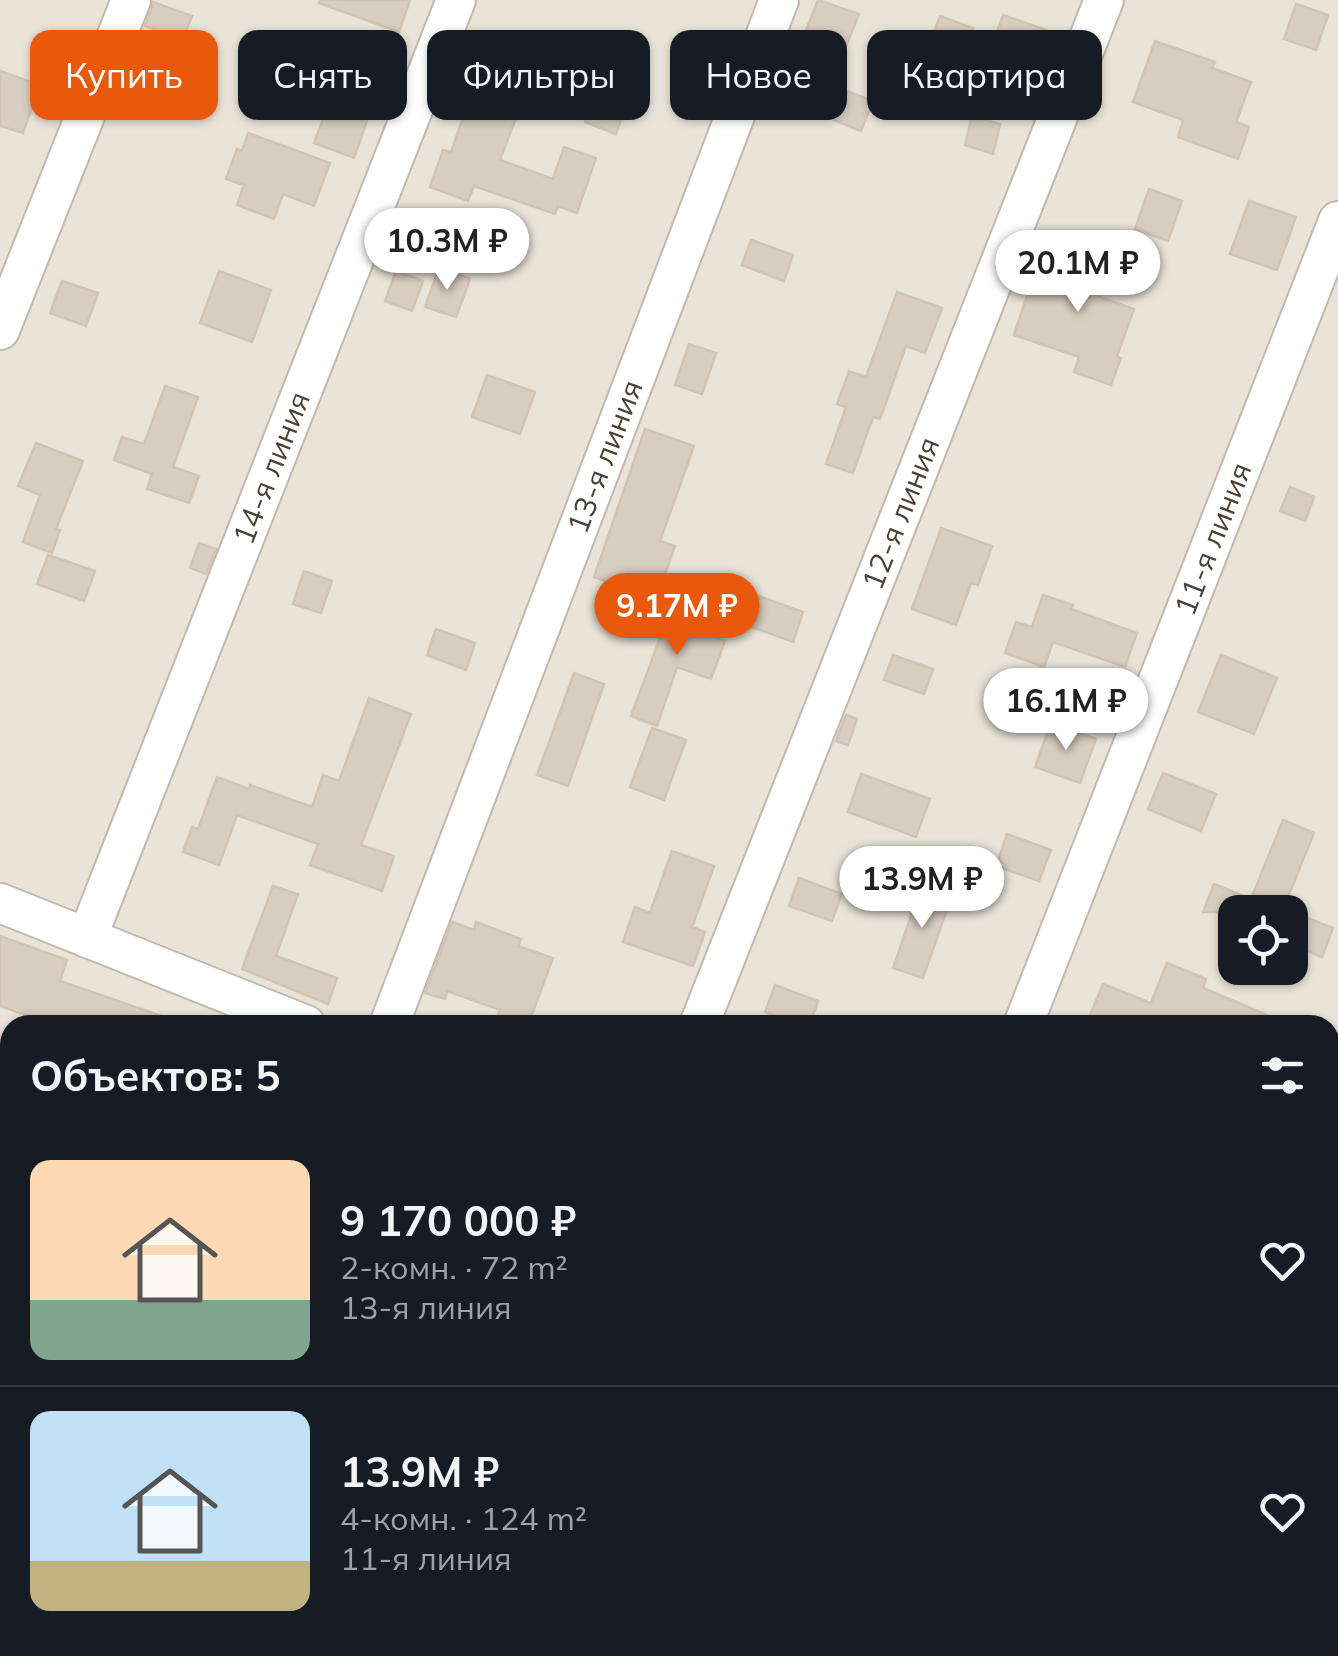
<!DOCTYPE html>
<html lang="ru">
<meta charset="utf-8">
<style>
:root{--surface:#171b24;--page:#20242c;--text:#f1f3f6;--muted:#9ea1a6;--line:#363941;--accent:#ea580c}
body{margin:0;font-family:Mulish,sans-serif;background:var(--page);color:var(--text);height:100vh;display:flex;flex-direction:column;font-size:38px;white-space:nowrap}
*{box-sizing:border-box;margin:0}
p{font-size:32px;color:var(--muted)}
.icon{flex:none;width:55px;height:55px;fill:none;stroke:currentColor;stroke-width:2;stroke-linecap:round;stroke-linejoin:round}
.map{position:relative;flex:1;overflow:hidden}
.sheet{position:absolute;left:0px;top:1015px;width:1340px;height:642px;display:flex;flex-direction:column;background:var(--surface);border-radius:30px 30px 0 0;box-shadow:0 2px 8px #0004}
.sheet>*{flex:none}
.banner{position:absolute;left:30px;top:30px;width:1280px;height:90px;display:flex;gap:20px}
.tools{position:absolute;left:1218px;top:895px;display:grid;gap:20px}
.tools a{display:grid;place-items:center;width:90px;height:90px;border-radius:20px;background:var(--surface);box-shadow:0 2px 8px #0004;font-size:50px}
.price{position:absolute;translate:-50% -85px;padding:0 22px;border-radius:35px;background:#fff;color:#222;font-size:32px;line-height:65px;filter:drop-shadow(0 2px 5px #0008)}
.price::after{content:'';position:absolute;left:50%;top:60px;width:30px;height:22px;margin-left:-15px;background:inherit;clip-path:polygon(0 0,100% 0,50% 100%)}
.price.active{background:var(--accent);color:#fff}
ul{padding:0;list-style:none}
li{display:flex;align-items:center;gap:30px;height:250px;padding:0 30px}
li+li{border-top:2px solid var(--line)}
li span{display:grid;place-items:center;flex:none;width:280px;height:200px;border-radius:20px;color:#555}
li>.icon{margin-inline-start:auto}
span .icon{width:120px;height:120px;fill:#fffc;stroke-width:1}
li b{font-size:42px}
h2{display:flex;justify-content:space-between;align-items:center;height:120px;padding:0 30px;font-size:42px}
.pill{padding:0 35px;border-radius:20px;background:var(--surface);box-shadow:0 2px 8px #0004;font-size:35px;line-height:90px}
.pill.active{background:var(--accent);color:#fff}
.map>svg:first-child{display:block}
</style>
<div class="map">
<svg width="1338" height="1656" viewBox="0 0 1338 1656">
<rect width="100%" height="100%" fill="#f5f1ea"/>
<path fill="#e9e3d8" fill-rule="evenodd" d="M 0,0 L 1338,0 L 1338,1656 L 995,1656 L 972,1648 L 1330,1648 L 1330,1025 L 10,1025 L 10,1292 L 0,1288 ZM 1235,912 L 1290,912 L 1290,968 L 1235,968 Z"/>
<polygon fill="#d4eab3" points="0,1288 10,1292 10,1648 972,1648 995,1656 0,1656"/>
<g fill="#d7cdc0" stroke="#d2c4b3" stroke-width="2.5">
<polygon points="320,0 410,0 399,32 319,3"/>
<polygon points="818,0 859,14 843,54 803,38"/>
<polygon points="153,2 192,16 183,39 145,26"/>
<polygon points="1296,4 1328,15 1316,50 1284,39"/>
<polygon points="1003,15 1046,30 1031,72 988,57"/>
<polygon points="940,16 973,28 963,54 930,42"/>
<polygon points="475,32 540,55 500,160 553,179 564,147 596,158 577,213 558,206 555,214 474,186 468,201 430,187 443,150 451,152 478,75 462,69"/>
<polygon points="1155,41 1215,62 1212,68 1251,82 1236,122 1249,127 1238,159 1178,137 1183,120 1133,102"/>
<polygon points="277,48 300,56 287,92 264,84"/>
<polygon points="0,71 40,85 23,133 0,126"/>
<polygon points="597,89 628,100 616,134 585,122"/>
<polygon points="846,91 873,101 861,131 834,120"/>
<polygon points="331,97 370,112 354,158 314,143"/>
<polygon points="972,116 1000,124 993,154 965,145"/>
<polygon points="248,133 330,163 314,206 283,194 274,219 237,205 244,185 226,179 237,149 242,151"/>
<polygon points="1149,189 1182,201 1168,241 1135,229"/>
<polygon points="1249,201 1296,217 1277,270 1230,254"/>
<polygon points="751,240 793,255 784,281 742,265"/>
<polygon points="1090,242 1116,252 1100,297 1134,309 1117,356 1121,358 1111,385 1074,372 1079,357 1014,335 1038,263 1077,277"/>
<polygon points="439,268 470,279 456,317 425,307"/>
<polygon points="219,271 271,290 252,342 200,323"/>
<polygon points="396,271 423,281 412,311 385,301"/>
<polygon points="62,281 98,293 86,326 50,313"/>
<polygon points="897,292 942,308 925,353 906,346 880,419 873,417 853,473 826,464 846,407 837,404 849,371 866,377"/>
<polygon points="689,344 716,353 702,394 675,385"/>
<polygon points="487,375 535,392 520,434 472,417"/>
<polygon points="165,386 198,397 173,467 199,476 189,503 147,489 152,474 114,460 122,437 144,444"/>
<polygon points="645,429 694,446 660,541 675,546 656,599 594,577"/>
<polygon points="36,443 83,461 56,529 60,530 52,553 23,542 40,495 18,486"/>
<polygon points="1290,487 1314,497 1305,521 1280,511"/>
<polygon points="941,528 992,546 978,585 971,583 956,625 912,609"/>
<polygon points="199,543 216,549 206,574 190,568"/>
<polygon points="48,555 95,571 84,601 37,584"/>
<polygon points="304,571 332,581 321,613 293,604"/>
<polygon points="676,595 703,605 694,630 725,641 711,679 677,667 657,726 631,716"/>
<polygon points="1043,595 1073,605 1071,609 1137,633 1125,667 1053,642 1044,667 1005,653 1016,622 1032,627"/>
<polygon points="759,596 803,612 793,642 749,626"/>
<polygon points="436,629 475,643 466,670 427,655"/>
<polygon points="893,655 933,669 924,694 884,680"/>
<polygon points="1221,655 1277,678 1254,734 1198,712"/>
<polygon points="574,673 604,684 568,786 537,775"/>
<polygon points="369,698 411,714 361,845 394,856 382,891 310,865 318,844 237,815 219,865 183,852 192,827 198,829 217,777 249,789 250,785 312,807 323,775 339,781"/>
<polygon points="846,715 857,719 848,745 836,741"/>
<polygon points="1051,723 1096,739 1080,783 1035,767"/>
<polygon points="652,728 686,740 664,800 630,787"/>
<polygon points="1163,773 1216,794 1201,831 1148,809"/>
<polygon points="861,774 930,799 916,837 848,812"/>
<polygon points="1283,820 1314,833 1282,912 1203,912 1214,884 1251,899"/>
<polygon points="1007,834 1051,850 1039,881 996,866"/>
<polygon points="672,851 714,866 692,927 705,932 693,966 623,942 635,907 650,913"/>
<polygon points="799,878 842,894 832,921 789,906"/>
<polygon points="922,884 952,895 923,978 893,968"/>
<polygon points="273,886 298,894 276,956 337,978 328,1004 242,969"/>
<polygon points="1290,911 1333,928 1322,957 1290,944"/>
<polygon points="452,922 474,930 476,922 521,939 518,946 553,958 528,1025 516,1025 497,1018 500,1010 447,991 445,999 425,993"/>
<polygon points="0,936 67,960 60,981 176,1021 175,1025 53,1025 0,1006"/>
<polygon points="1167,963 1206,979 1203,988 1291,1025 1086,1025 1103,984 1151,1003"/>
<polygon points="775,985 818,1001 810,1025 801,1025 765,1012"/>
</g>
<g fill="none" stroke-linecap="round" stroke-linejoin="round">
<defs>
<g id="minor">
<polyline points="0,330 131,0"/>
<polyline points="0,903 306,1025"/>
<path id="s1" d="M 87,938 L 456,0"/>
<path id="s2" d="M 389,1025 L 779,0"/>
<path id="s3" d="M 699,1025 L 1104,0"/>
<path id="s4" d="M 1023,1025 L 1338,221"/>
<polyline points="1330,1103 1338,1083"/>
<polyline points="1330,1412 1338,1415"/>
</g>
</defs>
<use href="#minor" stroke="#c1b9ad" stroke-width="42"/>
<use href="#minor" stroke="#fff" stroke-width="38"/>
</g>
<g text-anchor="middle" stroke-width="8" stroke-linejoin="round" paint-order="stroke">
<g font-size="30" fill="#4a4238" stroke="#fff">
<text dy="10" stroke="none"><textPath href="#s2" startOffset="608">13-я линия</textPath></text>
<text dy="10" stroke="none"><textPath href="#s1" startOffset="505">14-я линия</textPath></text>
<text dy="10" stroke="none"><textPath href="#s3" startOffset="550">12-я линия</textPath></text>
<text dy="10" stroke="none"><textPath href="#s4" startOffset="522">11-я линия</textPath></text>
</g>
</g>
</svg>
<div class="tools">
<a><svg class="icon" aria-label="locate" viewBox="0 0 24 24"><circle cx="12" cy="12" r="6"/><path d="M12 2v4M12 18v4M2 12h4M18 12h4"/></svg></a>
</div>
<b class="price" style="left:447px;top:293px">10.3M ₽</b>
<b class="price" style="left:1078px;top:315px">20.1M ₽</b>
<b class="price active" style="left:677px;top:658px">9.17M ₽</b>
<b class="price" style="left:1066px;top:753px">16.1M ₽</b>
<b class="price" style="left:922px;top:931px">13.9M ₽</b>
<div class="banner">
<a class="pill active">Купить</a>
<a class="pill">Снять</a>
<a class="pill">Фильтры</a>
<a class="pill">Новое</a>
<a class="pill">Квартира</a>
</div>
<section class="sheet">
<h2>Объектов: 5<svg class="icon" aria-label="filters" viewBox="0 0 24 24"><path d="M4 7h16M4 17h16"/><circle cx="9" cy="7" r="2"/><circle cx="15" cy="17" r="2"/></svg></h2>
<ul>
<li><span style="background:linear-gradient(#ffd9b3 70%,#7fa58c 0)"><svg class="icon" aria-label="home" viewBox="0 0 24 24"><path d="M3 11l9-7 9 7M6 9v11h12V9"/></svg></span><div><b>9 170 000 ₽</b><p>2-комн. · 72 m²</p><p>13-я линия</p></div><svg class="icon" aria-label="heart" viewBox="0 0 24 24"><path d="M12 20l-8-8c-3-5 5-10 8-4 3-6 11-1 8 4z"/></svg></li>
<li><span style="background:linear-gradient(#bfe0f5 75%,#c2b280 0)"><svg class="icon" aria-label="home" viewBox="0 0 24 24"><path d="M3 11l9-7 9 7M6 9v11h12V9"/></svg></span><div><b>13.9M ₽</b><p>4-комн. · 124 m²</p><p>11-я линия</p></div><svg class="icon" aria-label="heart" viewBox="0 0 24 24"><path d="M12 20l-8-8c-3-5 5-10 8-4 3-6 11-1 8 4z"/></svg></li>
</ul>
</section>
</div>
